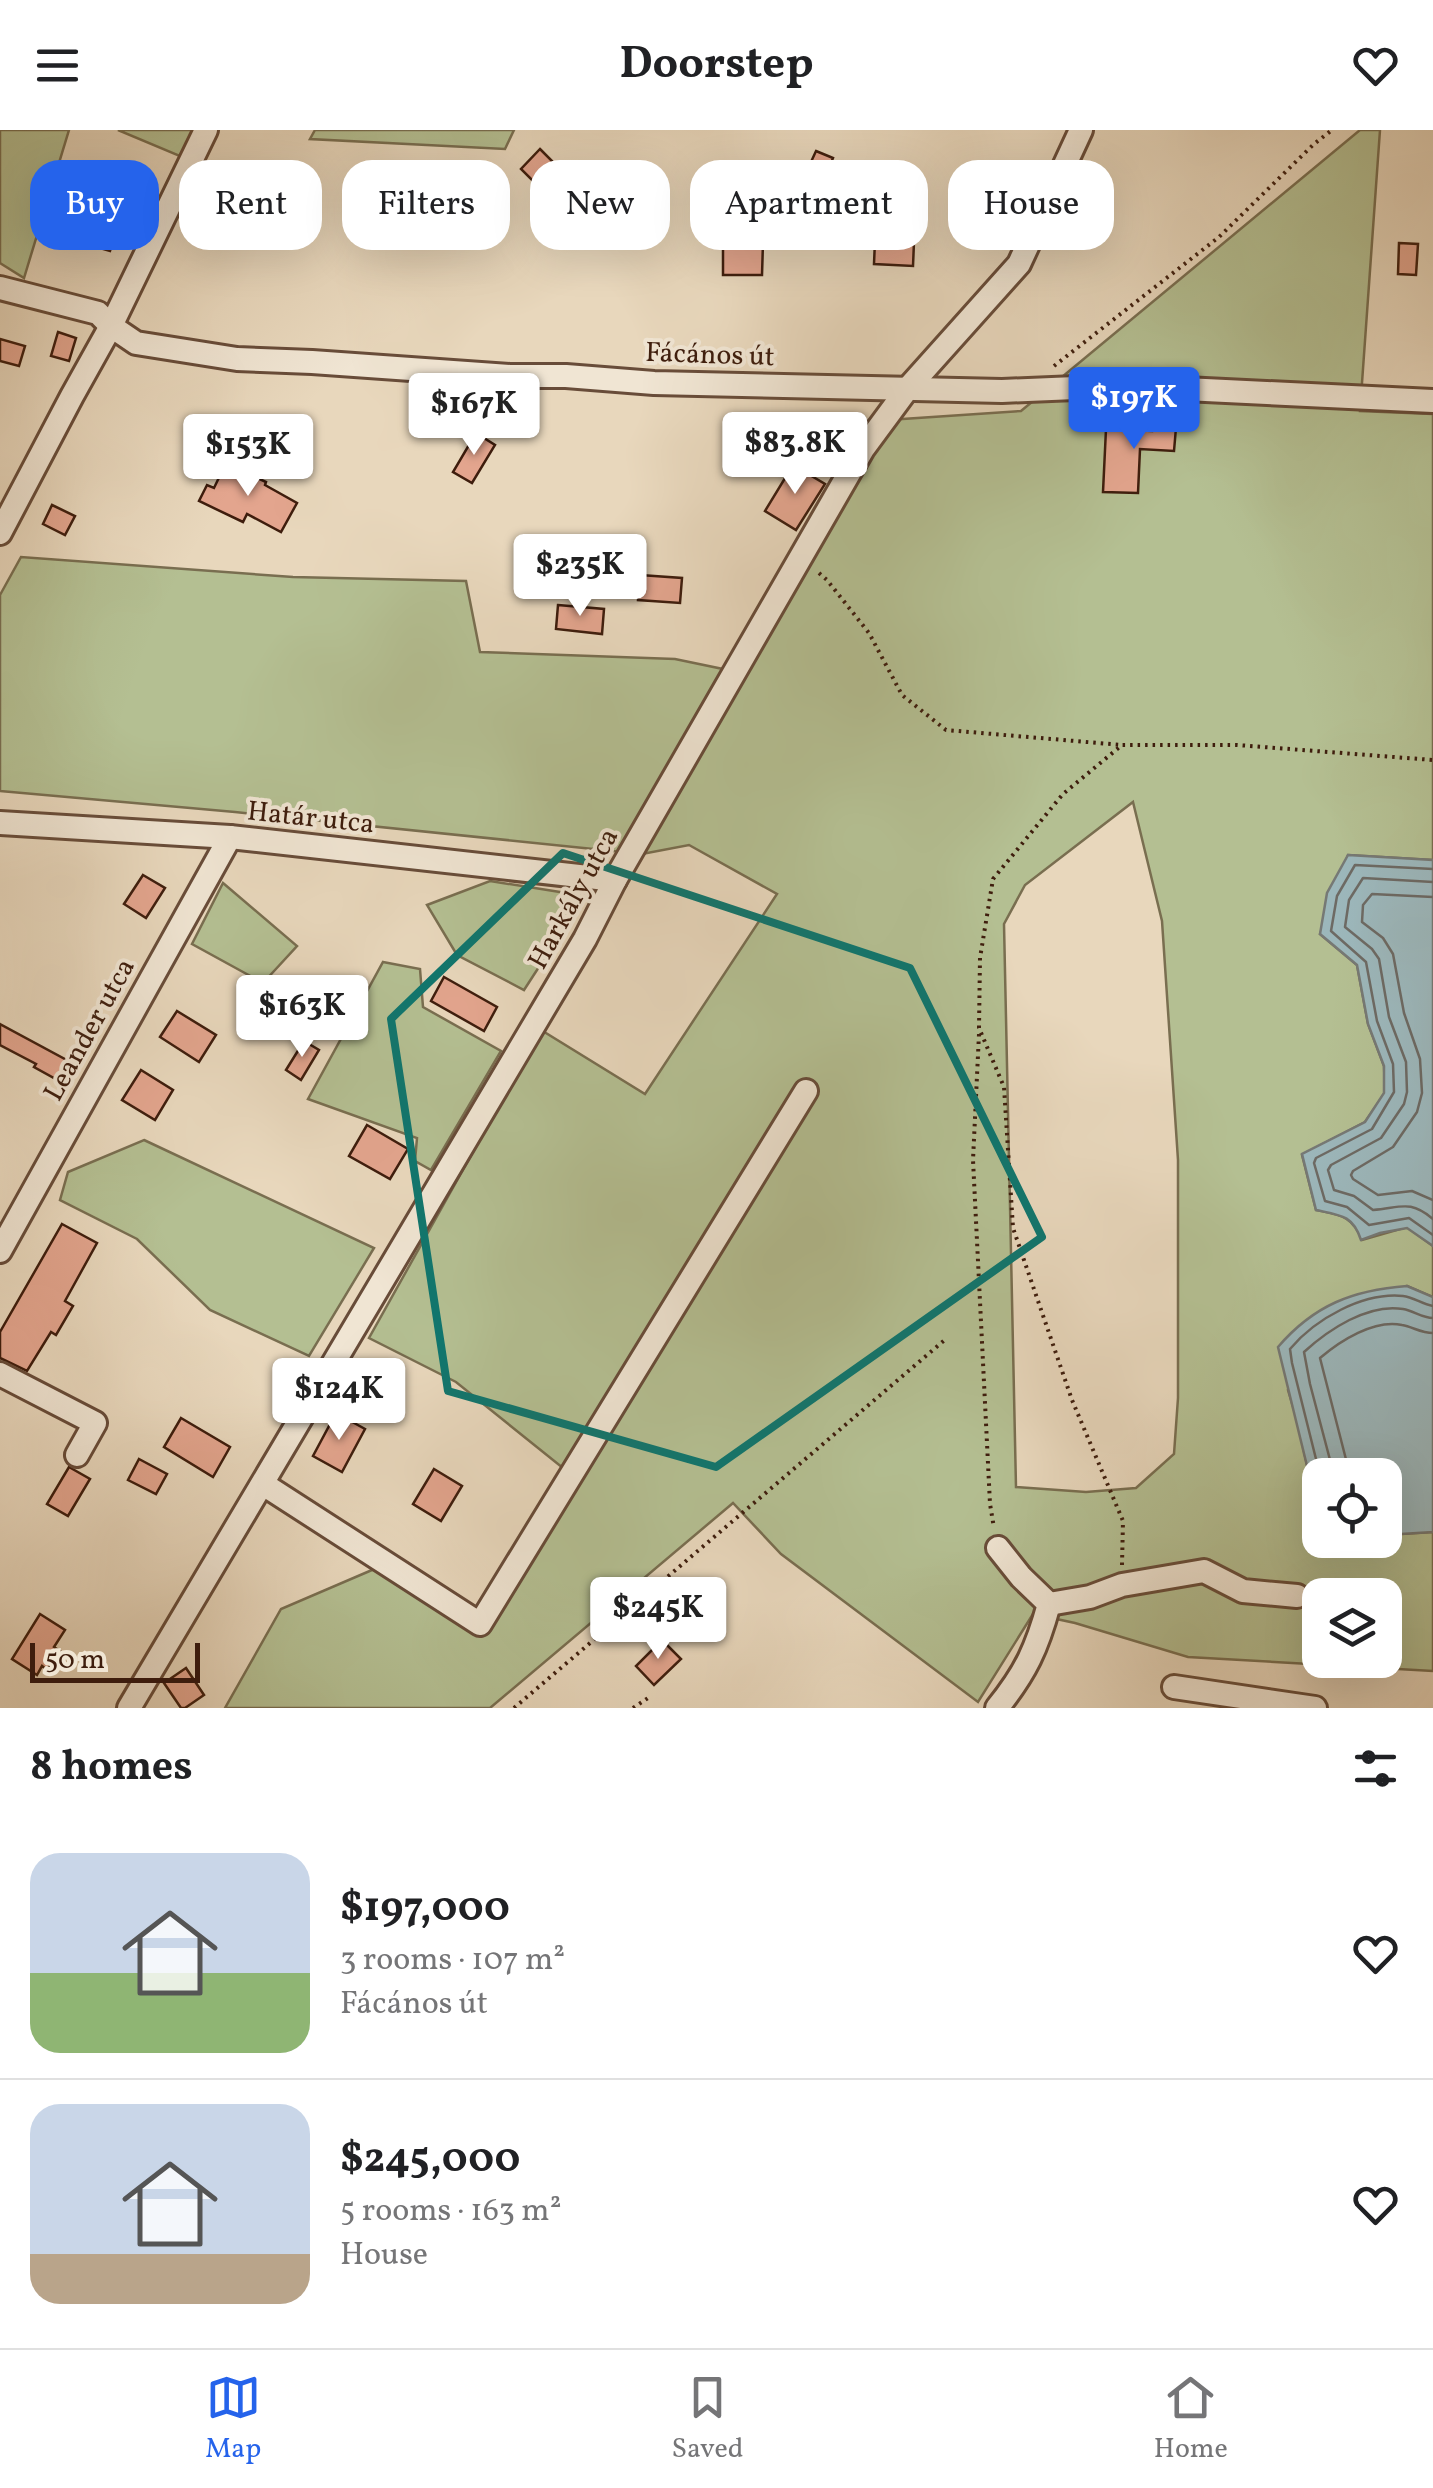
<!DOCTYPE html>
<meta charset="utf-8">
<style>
:root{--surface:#fff;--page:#f2f2f2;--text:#202124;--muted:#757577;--line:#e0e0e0;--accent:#2563eb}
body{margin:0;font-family:Vollkorn,serif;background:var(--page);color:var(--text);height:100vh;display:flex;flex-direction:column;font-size:38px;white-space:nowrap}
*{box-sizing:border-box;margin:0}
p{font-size:32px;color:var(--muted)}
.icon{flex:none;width:55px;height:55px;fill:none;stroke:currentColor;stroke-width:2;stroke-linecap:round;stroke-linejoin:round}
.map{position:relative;height:1578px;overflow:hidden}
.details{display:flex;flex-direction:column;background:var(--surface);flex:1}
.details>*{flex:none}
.banner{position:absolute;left:30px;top:30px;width:1375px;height:90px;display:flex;gap:20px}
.controls{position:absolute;left:1302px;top:1328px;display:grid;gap:20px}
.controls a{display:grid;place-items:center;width:100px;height:100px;border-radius:20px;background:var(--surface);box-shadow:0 10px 40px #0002;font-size:50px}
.scale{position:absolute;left:30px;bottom:25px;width:170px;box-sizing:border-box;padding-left:10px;border:5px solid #3e1d0d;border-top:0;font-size:28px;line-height:35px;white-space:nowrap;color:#3e1d0d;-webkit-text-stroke:8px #f0e5d3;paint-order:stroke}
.price{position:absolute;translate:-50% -85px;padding:0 22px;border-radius:10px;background:#fff;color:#222;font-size:32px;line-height:65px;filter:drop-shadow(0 2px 5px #0008)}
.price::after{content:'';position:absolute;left:50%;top:60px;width:30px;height:22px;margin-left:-15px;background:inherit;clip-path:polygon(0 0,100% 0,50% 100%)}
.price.active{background:var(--accent);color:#fff}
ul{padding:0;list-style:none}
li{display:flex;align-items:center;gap:30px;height:250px;padding:0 30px}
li+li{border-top:2px solid var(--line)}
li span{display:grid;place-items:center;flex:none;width:280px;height:200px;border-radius:30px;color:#555}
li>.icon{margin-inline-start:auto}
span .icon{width:120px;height:120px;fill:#fffc;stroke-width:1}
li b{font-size:42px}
h2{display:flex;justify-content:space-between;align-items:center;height:120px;padding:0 30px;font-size:42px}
.tag{padding:0 35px;border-radius:30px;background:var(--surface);box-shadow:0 10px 40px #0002;font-size:35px;line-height:90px}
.tag.active{background:var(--accent);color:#fff}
header{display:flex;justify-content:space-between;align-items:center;height:130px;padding:0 30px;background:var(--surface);font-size:45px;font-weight:700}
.menu{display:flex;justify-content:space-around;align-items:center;height:140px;border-top:2px solid var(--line);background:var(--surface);font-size:28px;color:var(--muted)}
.menu a{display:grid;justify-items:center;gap:5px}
.menu .active{color:var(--accent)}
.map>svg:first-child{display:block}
</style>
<header><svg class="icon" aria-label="menu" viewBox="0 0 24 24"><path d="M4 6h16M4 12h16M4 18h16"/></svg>Doorstep<svg class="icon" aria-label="heart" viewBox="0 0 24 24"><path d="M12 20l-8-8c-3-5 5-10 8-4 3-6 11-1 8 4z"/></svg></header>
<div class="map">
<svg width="1433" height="1578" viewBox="0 0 1433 1578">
<rect width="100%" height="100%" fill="#e8d7bc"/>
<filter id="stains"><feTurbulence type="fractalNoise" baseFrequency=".002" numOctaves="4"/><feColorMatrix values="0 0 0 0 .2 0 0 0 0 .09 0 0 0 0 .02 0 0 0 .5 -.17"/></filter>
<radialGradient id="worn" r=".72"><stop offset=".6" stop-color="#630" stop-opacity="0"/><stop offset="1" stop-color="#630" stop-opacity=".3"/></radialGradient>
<g fill="#b4bf92" stroke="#796e50" stroke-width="2.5" fill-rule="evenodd">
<polygon points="0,0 69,0 24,148 0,133"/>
<polygon points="118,0 195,0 182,27"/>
<polygon points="315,0 514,0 505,19 310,9"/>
<path d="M 1360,0 L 1380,0 L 1360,281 L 1433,284 L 1433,730 L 1348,725 L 1320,804 L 1357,835 L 1368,894 L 1384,936 L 1385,963 L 1365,992 L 1302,1025 L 1316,1080 C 1340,1085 1352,1085 1362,1110 L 1407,1097 L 1433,1116 L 1433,1167 L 1407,1156 L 1288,1260 L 1297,1290 L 1309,1344 L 1320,1371 L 1320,1410 L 1385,1410 L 1385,1405 L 1433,1402 L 1433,1541 L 1188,1527 L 1075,1493 L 1033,1484 L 978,1572 L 781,1424 L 733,1373 L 490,1578 L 225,1578 L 281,1479 L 379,1437 L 470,1494 L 568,1342 L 456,1252 L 369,1208 L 541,900 L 645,964 L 777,764 L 689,715 L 642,724 L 235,682 L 0,661 L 0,465 L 21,427 L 293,447 L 466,451 L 480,522 L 675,529 L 728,540 L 873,291 L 1021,281 ZM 1133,672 L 1162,791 L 1178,1030 L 1178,1268 L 1174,1324 L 1136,1358 L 1086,1362 L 1016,1357 L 1004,794 L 1025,755 ZM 1320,1465 L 1385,1465 L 1385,1530 L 1320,1530 Z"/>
<polygon points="490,751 585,766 524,860 457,825 427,775"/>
<polygon points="223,753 297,816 263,853 192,814"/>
<polygon points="383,832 420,839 423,877 501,921 431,1040 415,1031 417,1008 308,969"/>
<polygon points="144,1010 374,1118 309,1226 210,1180 137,1109 60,1070 68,1042"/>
</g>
<g fill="#9cb7bb" stroke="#767975" stroke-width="2.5">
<path d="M 1348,725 L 1433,730 L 1433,1116 L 1407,1098 L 1380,1103 L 1361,1110 C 1353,1085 1340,1085 1316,1080 L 1302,1024 L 1365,992 L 1384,963 L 1384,936 L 1368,894 L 1357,835 L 1320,804 L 1327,763 Z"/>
<path d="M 1407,1156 L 1433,1167 L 1433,1402 L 1385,1405 L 1385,1345 L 1320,1345 L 1320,1371 L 1309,1344 L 1278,1217 C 1314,1175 1353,1160 1407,1156 Z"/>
</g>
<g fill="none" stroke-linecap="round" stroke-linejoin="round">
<g stroke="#6d6a64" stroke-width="2.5">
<polyline points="1433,739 1355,735 1337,766 1331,801 1366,832 1377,891 1393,934 1394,962 1372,999 1316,1028 1314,1033 1325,1071 1347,1077 1369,1095 1409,1088 1433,1105"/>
<path d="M 1433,752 L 1363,748 L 1349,770 L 1345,797 L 1372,819 L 1379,829 L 1389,887 L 1406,932 L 1407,962 L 1404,974 L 1381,1008 L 1331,1035 L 1328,1040 L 1334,1060 L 1354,1066 L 1373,1080 C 1401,1078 1409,1069 1433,1089"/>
<polyline points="1433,767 1372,764 1363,775 1362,792 1383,808 1393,824 1404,883 1420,929 1422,963 1417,982 1393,1017 1353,1041 1351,1045 1353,1049 1378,1065 1412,1061 1433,1070"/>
<path d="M 1320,1345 L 1292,1233 L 1290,1219 C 1315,1189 1363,1162 1403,1166 C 1413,1167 1422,1174 1433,1176"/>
<path d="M 1334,1345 L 1310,1254 L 1304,1222 C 1328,1200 1368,1173 1403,1179 C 1414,1181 1422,1188 1433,1188"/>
<path d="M 1350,1345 L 1320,1228 C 1340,1211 1374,1189 1402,1195 C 1413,1197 1421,1203 1433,1203"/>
</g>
</g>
<g fill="#e3a58e" stroke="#3e1d0d" stroke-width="2.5">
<polygon points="540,19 554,33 535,53 521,39"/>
<polygon points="816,21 833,28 823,53 805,45"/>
<polygon points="99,52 119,57 110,85 120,88 110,121 82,113"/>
<polygon points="238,60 269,62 267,83 236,80"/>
<polygon points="428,68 480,70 479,92 427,90"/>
<polygon points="875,110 914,112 913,136 874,134"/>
<polygon points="723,112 763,113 762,145 723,145"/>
<polygon points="1399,113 1418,114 1416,145 1398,144"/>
<polygon points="58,202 76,208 69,231 51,226"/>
<polygon points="0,209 25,216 19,236 0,231"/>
<polygon points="1153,284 1177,286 1174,321 1140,319 1138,363 1103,362 1106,299 1152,301"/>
<polygon points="476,303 495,315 472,353 453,342"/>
<polygon points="226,333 266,352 265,355 297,373 281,402 247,384 243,392 199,371 207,355 214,358"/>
<polygon points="793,335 825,354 796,400 765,381"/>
<polygon points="52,375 75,386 65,405 43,394"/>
<polygon points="640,445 682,448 680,473 638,470"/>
<polygon points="558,475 604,479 602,504 556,499"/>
<polygon points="143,745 165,758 146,788 124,774"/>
<polygon points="444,847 497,877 484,901 431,871"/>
<polygon points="177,881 216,905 199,932 160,907"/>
<polygon points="0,894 74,934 63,953 34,937 36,934 0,915"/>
<polygon points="304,911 319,920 301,950 286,940"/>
<polygon points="141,940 173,960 155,990 122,970"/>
<polygon points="367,995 408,1019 390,1049 349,1026"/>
<polygon points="62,1094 97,1113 65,1171 73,1176 56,1205 51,1202 27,1241 0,1228 0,1202"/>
<polygon points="336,1283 365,1299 342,1342 313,1326"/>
<polygon points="181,1288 230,1317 213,1347 164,1317"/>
<polygon points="139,1329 167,1344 156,1364 128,1350"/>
<polygon points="69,1337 90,1349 68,1386 47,1374"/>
<polygon points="434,1339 462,1356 441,1391 413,1374"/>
<polygon points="40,1484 65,1500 54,1517 60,1521 47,1540 42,1536 37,1545 12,1529"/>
<polygon points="662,1510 681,1529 654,1555 636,1536"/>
<polygon points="186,1538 204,1565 185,1578 181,1578 164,1553"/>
</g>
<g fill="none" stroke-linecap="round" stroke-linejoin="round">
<defs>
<g id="minor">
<polyline points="0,158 98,183 111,196 136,213 237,229 312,232 510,246 566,246 654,253 1002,261 1123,256 1433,271"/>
<polyline points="0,403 72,266 111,196 206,0"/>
<polyline points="0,693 230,707 615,750"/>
<polyline points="0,1121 230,707"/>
<polyline points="0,1244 95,1293 77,1325"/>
<polyline points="263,1354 480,1494 806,961"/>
<polyline points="1049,1474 1090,1467 1122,1455 1204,1441 1243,1461 1297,1466"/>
<polyline points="1174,1557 1315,1578"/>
<polyline points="129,1578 585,809 615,750 863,319 908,258 1019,134 1081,0"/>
<path d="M 997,1578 C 1026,1542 1037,1518 1049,1474 L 1021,1447 L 998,1418"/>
</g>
</defs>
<use href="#minor" stroke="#684c39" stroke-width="28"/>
<g stroke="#3e1d0d" stroke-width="4" stroke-dasharray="2.5 5" stroke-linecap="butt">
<polyline points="1054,236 1219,107 1314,14 1332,0"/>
<polyline points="819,443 827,450 869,503 902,565 946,600 1122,615"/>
<polyline points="979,904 973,1030 990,1374 994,1398"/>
<polyline points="1122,1435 1123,1391 1072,1270 1013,1098 1004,957 979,898 980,828 993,749 1063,664 1122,615 1237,615 1433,630"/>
<polyline points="514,1578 947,1208"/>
<polyline points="633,1578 648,1568"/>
</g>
<use href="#minor" stroke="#f0e5d3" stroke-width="22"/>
</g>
<path fill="none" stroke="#0f766e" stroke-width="8" stroke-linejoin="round" d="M 563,723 L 910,838 L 1042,1107 L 716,1337 L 448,1261 L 391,889 Z"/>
<g text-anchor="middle" stroke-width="8" stroke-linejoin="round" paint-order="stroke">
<g font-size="28" fill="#3e1d0d" stroke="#f0e5d3">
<text transform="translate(710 223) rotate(2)" y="10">Fácános út</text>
<text transform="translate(311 686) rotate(6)" y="10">Határ utca</text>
<text transform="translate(572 768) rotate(-61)" y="10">Harkály utca</text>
<text transform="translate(88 899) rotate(-61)" y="10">Leander utca</text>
</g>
</g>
<rect width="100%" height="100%" filter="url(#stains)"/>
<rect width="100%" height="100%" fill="url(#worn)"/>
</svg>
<div class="controls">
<a><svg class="icon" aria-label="locate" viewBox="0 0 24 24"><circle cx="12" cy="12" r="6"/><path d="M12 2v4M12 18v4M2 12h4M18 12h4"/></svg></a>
<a><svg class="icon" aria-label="layers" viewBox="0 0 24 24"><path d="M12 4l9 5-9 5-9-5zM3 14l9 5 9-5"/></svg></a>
</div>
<div class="scale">50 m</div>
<b class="price active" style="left:1134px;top:322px">$197K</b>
<b class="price" style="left:474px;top:328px">$167K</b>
<b class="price" style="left:795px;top:367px">$83.8K</b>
<b class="price" style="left:248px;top:369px">$153K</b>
<b class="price" style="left:580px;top:489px">$235K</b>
<b class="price" style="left:302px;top:930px">$163K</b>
<b class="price" style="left:339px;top:1313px">$124K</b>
<b class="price" style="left:658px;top:1532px">$245K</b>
<div class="banner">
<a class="tag active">Buy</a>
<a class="tag">Rent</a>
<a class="tag">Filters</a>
<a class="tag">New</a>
<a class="tag">Apartment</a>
<a class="tag">House</a>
</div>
</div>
<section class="details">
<h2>8 homes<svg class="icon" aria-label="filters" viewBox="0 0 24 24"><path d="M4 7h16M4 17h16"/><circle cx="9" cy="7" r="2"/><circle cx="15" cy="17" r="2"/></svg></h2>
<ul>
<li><span style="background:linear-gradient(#c9d6e8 60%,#8fb573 0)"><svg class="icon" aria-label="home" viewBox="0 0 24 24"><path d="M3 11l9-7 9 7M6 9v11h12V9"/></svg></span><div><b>$197,000</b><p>3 rooms · 107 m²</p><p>Fácános út</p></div><svg class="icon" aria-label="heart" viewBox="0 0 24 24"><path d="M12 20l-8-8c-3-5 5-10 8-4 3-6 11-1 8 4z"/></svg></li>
<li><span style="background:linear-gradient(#c9d6e8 75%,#b9a48a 0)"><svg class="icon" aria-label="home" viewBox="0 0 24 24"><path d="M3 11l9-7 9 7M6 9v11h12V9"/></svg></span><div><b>$245,000</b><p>5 rooms · 163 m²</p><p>House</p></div><svg class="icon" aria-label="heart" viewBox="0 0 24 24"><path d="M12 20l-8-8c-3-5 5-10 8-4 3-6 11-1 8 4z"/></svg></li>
</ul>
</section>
<nav class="menu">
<a class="active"><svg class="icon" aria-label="map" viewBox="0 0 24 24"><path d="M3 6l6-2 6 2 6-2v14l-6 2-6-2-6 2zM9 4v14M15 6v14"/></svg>Map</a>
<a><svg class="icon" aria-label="saved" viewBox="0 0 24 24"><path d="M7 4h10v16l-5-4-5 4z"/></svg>Saved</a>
<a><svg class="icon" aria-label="home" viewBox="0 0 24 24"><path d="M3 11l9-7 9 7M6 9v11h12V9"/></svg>Home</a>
</nav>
